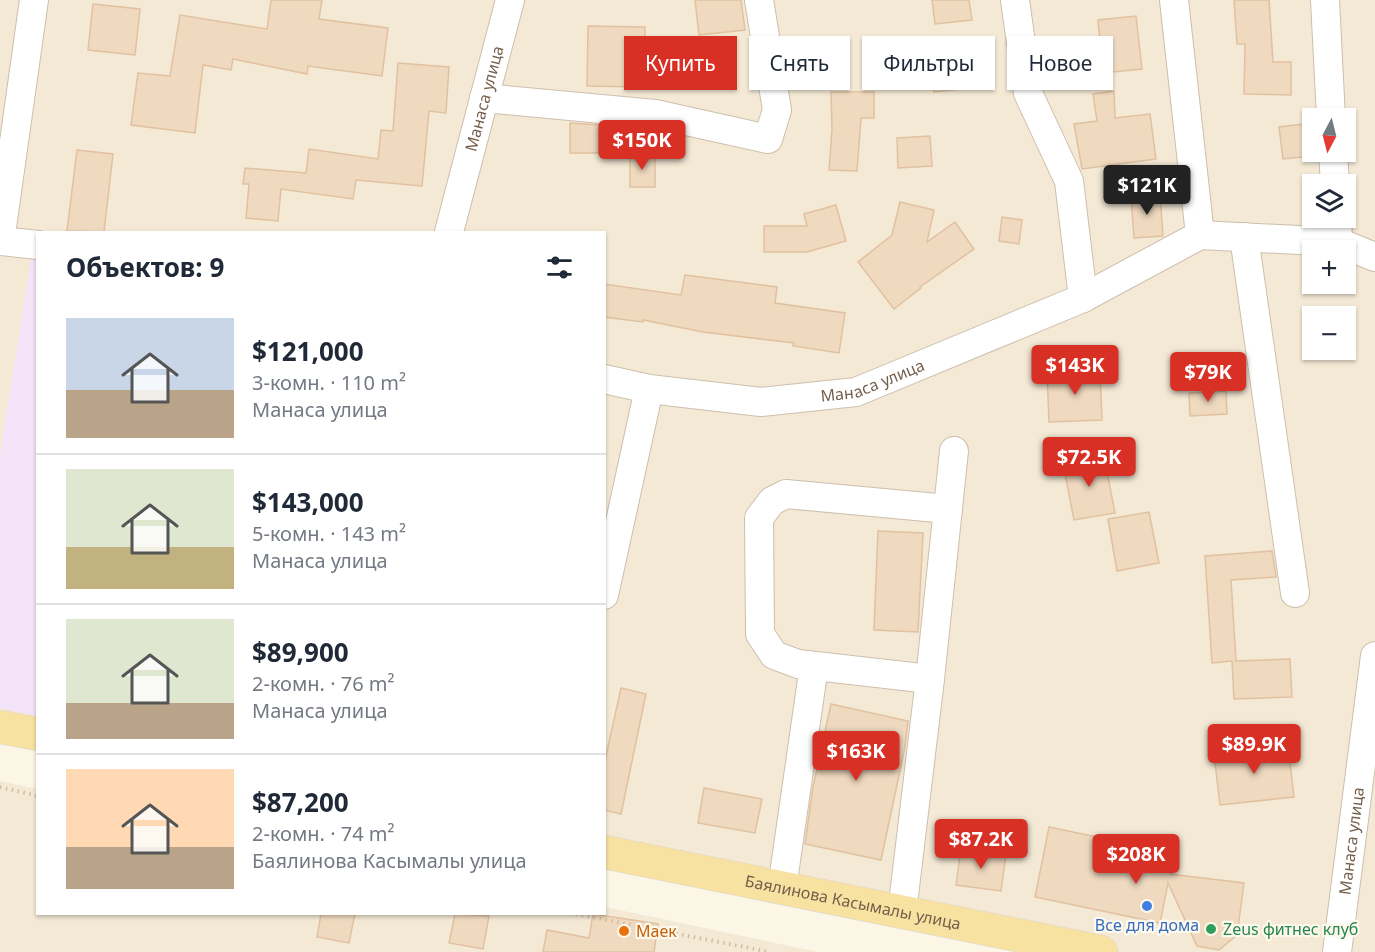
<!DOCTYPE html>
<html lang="ru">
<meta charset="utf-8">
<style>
:root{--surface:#fff;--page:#f6f6f7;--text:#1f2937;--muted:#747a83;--line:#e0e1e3;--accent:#d93025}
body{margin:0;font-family:"Noto Sans",sans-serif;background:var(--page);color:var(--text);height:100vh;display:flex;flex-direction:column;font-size:22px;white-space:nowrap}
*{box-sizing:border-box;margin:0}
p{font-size:20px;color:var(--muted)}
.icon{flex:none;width:33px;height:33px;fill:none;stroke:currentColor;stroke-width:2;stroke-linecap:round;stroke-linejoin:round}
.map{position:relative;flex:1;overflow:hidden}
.sheet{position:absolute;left:36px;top:231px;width:570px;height:684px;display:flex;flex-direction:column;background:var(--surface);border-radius:0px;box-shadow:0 2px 4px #0004}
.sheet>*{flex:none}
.banner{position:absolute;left:624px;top:36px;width:570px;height:54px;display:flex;gap:12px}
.needle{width:39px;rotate:187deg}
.tools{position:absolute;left:1302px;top:108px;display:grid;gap:12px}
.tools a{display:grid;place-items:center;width:54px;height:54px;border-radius:0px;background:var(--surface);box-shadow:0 2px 4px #0004;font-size:30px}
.price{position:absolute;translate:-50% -51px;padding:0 14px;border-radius:6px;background:var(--accent);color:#fff;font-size:20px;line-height:39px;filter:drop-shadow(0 2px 3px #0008)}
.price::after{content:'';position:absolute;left:50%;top:36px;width:18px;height:14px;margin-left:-9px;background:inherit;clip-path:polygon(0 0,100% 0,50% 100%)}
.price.on{background:#222;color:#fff}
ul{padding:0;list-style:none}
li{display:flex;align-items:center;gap:18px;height:150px;padding:0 30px}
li+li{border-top:2px solid var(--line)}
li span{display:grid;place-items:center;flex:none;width:168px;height:120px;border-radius:0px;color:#555}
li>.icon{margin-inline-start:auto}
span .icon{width:72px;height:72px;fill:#fffc;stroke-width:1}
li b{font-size:26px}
h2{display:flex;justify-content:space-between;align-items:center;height:72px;padding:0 30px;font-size:26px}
.chip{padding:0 21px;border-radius:0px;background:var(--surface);box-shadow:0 2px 4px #0004;font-size:21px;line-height:54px}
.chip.on{background:var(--accent);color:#fff}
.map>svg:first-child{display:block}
</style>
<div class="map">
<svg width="1375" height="952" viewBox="0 0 1375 952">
<rect width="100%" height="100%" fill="#fbf6e6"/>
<g fill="#f3e9d5" fill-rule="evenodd">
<path d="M 0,0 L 1375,0 L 1375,952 L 1100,952 L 605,850 L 604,232 L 38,232 L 37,735 L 0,727 ZM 1312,118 L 1346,118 L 1346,152 L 1312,152 ZM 1312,184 L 1346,184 L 1346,218 L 1312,218 ZM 1312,250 L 1346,250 L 1346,284 L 1312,284 ZM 1312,316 L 1346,316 L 1346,350 L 1312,350 Z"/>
<polygon points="0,781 37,789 38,914 604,914 605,907 818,952 0,952"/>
</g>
<polygon fill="#f3e3f8" points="31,259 38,259 37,716 0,708 0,456"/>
<g fill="#efd9bf" stroke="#e1c1a0" stroke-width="1.5">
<polygon points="271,0 322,0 319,19 388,28 382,76 308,66 307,74 233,59 231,70 203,65 195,133 131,125 138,73 170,76 180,15 267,29"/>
<polygon points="695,0 741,0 745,30 699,35"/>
<polygon points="932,0 969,0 972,20 935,24"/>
<polygon points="1234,0 1269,0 1273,62 1291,62 1291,95 1244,94 1245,44 1237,44"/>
<polygon points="93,4 140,9 135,55 88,50"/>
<polygon points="1136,16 1142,69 1103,73 1098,20"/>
<polygon points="588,26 645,27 645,87 587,86"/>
<polygon points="978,61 980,87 934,92 931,65"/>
<polygon points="398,63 449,67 446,113 429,111 422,186 356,180 353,199 281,189 278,221 246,218 249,184 243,184 245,168 306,173 309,149 378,159 381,130 393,131"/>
<polygon points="1114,91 1115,118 1150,114 1156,159 1082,169 1074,124 1097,121 1093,94"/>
<polygon points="831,92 874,92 874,118 861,118 857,171 829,170 832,129"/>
<polygon points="570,123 599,125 599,153 570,153"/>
<polygon points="1312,123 1312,156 1283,159 1279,127"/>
<polygon points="930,136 932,166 898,168 897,138"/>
<polygon points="77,150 113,154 104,232 67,231"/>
<rect x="630" y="155" width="25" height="32"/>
<polygon points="1160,195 1163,236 1134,238 1131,197"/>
<polygon points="900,202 934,210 927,242 955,222 974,249 920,287 921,288 894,309 858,262 892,235"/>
<polygon points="836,205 846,241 807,252 764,252 764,226 807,226 804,214"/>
<polygon points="1002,217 1022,220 1019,244 999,241"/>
<polygon points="685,275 777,287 775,303 845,313 839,353 793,346 794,343 703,332 643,320 643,322 604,317 604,284 681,295"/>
<polygon points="1100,370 1102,420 1049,422 1047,373"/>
<polygon points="1226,391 1227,414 1190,416 1189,393"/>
<polygon points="1104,456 1115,513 1074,520 1063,464"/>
<polygon points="1149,512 1159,563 1117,571 1108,519"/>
<polygon points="878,531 923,533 918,632 874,630"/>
<polygon points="1272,551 1276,577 1231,580 1236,661 1290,659 1292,697 1234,699 1232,661 1212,663 1205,556"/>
<polygon points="621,688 646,694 621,814 604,810 604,765"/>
<polygon points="831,704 908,721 905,747 881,860 805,844 813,787"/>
<polygon points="1288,745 1294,797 1220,805 1214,754"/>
<polygon points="704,788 762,799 755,833 698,823"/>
<polygon points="1049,827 1174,853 1170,874 1244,883 1237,935 1219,950 1197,946 1168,883 1160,923 1035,897"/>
<polygon points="961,848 1006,854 1001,891 956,885"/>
<polygon points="321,914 355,914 349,943 317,937"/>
<polygon points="455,914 489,916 483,949 449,943"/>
<polygon points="593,914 658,924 654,952 543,952 547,930 589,938"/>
</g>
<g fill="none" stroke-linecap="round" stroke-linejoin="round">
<defs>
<g id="minor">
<polyline points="1015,0 1028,93 1069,181 1083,298"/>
<polyline points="1174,0 1200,235 1338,242 1375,257"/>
<polyline points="1325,0 1331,118"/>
<polyline points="484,98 655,114 768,139 777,110 759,0"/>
<polyline points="1333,152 1335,184"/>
<polyline points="1337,218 1338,242"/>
<path id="s1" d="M 449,232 L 510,0"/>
<polyline points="1244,237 1295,593"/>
<polyline points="0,241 34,0"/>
<polyline points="0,241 38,245"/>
<path id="s2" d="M 604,379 L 649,389 L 761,402 L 856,392 L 1083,298 L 1200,235"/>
<polyline points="604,595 649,389"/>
<polyline points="930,679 798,664 774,655 760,634 759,518 772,501 786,494 948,509"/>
<polyline points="782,888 814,666"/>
<polyline points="902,912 930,679 954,451"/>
<path id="s3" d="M 1337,952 L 1375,656"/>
</g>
<g id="major">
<polyline points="0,727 38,734"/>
<path id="s4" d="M 604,852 L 1101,952"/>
</g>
</defs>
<use href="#minor" stroke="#cdbfad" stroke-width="30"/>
<use href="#major" stroke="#dbd5d0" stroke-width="34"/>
<g stroke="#d4bca2" stroke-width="4" stroke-dasharray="1.5 4.5" stroke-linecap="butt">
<polyline points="0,787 38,796"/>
<polyline points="576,914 770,952"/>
</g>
<use href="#minor" stroke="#fff" stroke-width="28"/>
<use href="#major" stroke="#f7e2a2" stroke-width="33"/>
</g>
<circle fill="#3f7fe0" stroke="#fef9ed" stroke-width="2" cx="1147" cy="906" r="6"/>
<circle fill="#2e9e5b" stroke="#fef9ed" stroke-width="2" cx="1211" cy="929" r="6"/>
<circle fill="#e8710a" stroke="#fef9ed" stroke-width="2" cx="624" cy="931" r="6"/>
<g text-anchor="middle" stroke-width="4.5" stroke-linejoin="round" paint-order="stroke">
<g font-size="16" fill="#745f4c" stroke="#fef9ed">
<text dy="6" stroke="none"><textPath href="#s1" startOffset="138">Манаса улица</textPath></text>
<text dy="6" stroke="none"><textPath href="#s2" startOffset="273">Манаса улица</textPath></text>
<text dy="6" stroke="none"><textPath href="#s3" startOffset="112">Манаса улица</textPath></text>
<text dy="6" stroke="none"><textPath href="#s4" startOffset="254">Баялинова Касымалы улица</textPath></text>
</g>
<g font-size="16" fill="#366cbe" stroke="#fef9ed">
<text x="1147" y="931">Все для дома</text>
</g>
<g font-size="16" fill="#27864d" stroke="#fef9ed" text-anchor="start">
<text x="1223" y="935">Zeus фитнес клуб</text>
</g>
<g font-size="16" fill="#c56008" stroke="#fef9ed" text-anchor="start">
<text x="636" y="937">Маек</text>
</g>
</g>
</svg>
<div class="tools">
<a><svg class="needle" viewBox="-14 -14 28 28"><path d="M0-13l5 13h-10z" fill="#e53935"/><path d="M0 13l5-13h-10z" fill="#747a83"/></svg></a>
<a><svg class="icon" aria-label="layers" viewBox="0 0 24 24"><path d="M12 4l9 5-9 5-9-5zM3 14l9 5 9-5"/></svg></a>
<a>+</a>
<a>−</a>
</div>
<b class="price" style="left:642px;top:171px">$150K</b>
<b class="price on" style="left:1147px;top:216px">$121K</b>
<b class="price" style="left:1075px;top:396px">$143K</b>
<b class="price" style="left:1208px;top:403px">$79K</b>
<b class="price" style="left:1089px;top:488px">$72.5K</b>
<b class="price" style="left:1254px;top:775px">$89.9K</b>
<b class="price" style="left:856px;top:782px">$163K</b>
<b class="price" style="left:981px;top:870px">$87.2K</b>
<b class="price" style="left:1136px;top:885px">$208K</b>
<div class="banner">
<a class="chip on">Купить</a>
<a class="chip">Снять</a>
<a class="chip">Фильтры</a>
<a class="chip">Новое</a>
</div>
<section class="sheet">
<h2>Объектов: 9<svg class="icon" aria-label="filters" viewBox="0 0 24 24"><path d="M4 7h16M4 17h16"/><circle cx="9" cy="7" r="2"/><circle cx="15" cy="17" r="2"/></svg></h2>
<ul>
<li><span style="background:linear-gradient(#c9d6e8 60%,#b9a48a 0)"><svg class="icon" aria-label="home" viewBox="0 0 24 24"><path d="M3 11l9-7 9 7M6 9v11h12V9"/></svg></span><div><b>$121,000</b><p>3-комн. · 110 m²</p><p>Манаса улица</p></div></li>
<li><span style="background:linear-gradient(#dfe7d0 65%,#c2b280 0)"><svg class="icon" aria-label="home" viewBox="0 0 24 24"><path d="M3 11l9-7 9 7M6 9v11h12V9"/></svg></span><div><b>$143,000</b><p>5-комн. · 143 m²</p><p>Манаса улица</p></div></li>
<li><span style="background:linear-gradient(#dfe7d0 70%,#b9a48a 0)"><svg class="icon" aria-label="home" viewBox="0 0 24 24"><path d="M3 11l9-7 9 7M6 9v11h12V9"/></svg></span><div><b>$89,900</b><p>2-комн. · 76 m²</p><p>Манаса улица</p></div></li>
<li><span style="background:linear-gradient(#ffd9b3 65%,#b9a48a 0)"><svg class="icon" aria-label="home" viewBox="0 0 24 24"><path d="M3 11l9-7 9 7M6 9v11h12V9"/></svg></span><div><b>$87,200</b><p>2-комн. · 74 m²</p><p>Баялинова Касымалы улица</p></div></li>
</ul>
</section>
</div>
